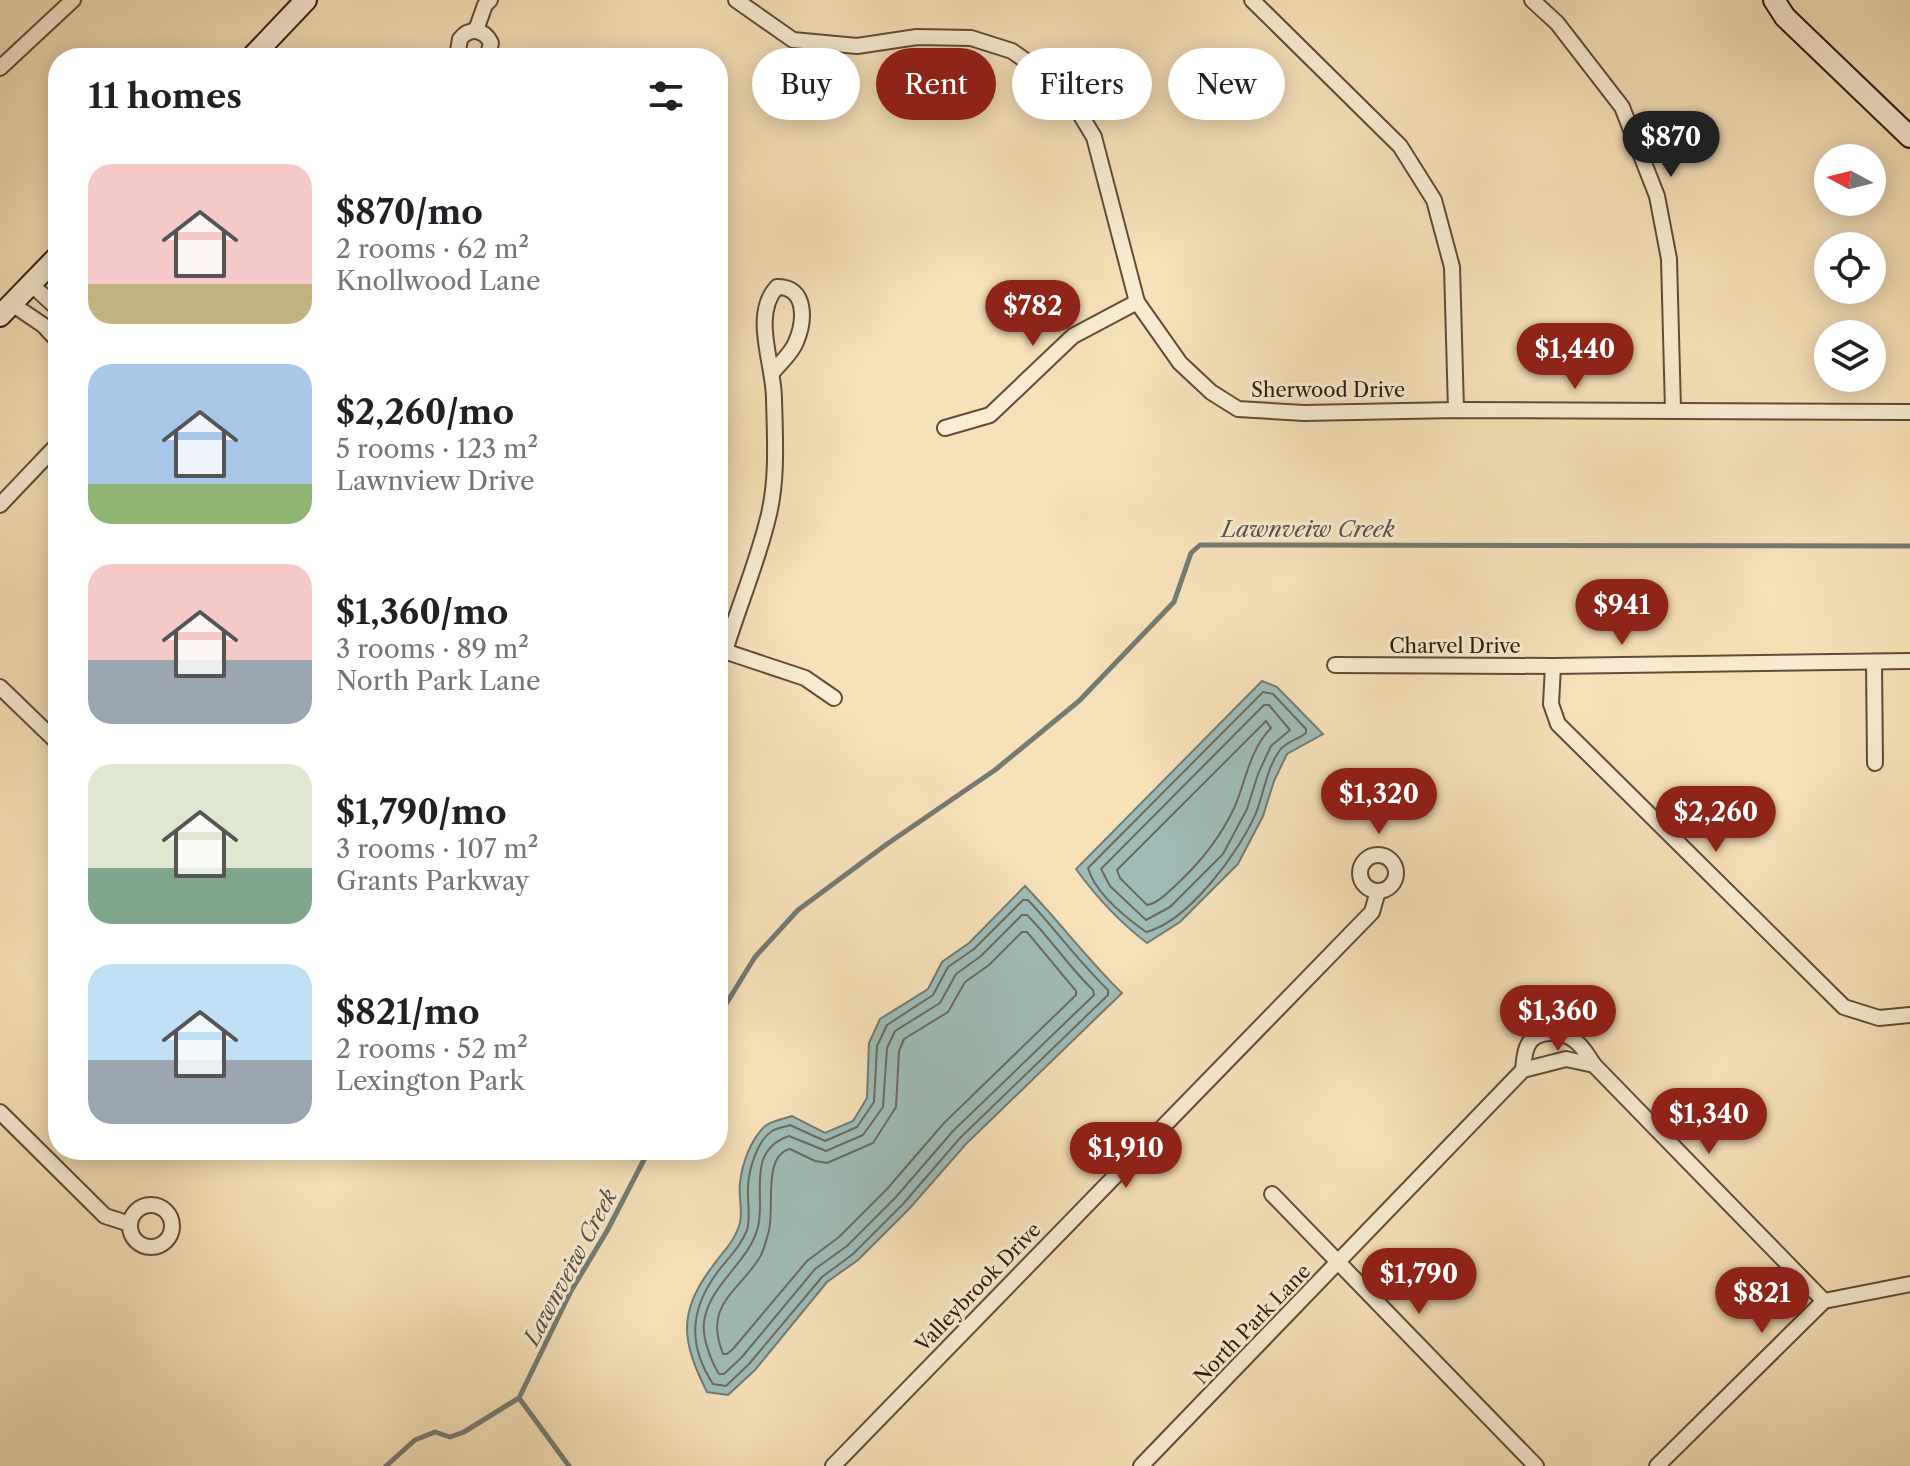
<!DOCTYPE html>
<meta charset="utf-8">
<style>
:root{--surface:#fff;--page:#f2f2f2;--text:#202124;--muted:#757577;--accent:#8f2418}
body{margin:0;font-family:"Libre Caslon Text",serif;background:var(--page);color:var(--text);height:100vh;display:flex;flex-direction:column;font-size:30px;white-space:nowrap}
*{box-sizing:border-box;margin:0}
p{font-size:26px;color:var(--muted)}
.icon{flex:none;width:44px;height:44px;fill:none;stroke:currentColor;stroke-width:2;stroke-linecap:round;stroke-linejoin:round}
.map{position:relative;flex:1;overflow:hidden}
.panel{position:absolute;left:48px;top:48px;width:680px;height:1112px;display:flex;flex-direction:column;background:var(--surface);border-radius:32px;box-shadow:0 4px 20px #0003}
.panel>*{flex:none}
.top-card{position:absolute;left:752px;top:48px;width:760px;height:72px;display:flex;gap:16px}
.needle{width:52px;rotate:277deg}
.fabs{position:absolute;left:1814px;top:144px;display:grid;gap:16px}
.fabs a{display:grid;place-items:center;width:72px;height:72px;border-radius:50%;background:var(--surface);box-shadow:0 4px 20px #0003;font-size:40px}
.price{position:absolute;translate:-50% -68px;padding:0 18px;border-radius:28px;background:var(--accent);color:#fff;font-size:26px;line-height:52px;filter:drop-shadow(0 2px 4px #0008)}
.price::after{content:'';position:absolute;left:50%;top:48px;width:24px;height:18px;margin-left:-12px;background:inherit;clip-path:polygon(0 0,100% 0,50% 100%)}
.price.on{background:#222;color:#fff}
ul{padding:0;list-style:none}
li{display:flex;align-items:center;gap:24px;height:200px;padding:0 40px}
li span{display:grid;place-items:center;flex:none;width:224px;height:160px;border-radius:24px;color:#555}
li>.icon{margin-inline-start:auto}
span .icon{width:96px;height:96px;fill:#fffc;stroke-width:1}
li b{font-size:34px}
h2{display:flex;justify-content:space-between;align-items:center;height:96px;padding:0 40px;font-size:34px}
.pill{padding:0 28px;border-radius:36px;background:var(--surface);box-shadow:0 4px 20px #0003;font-size:28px;line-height:72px}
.pill.on{background:var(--accent);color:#fff}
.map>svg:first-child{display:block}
</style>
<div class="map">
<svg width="1910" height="1466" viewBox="0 0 1910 1466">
<rect width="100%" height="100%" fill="#f7e1b9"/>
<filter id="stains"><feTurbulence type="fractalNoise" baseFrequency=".0025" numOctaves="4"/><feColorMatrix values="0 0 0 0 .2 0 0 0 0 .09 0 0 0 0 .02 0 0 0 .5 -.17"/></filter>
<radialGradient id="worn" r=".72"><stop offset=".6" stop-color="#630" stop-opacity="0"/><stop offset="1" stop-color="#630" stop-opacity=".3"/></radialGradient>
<g fill="#9fbcb7" stroke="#737b73" stroke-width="2">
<path d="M 1262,681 L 1277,687 L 1323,734 L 1287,754 L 1274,781 L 1263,816 L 1238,864 L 1180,922 L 1147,943 C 1118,921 1097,898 1076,869 Z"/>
<path d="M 1025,886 C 1059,921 1087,959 1122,993 L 966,1144 L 909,1209 L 858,1260 L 827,1282 L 755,1370 L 728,1395 L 707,1392 C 682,1342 677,1313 712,1267 C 722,1252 733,1244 739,1226 C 744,1213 738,1198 740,1183 C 742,1164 750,1141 764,1127 C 770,1121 783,1119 792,1116 L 825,1133 L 853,1121 L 867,1098 L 869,1043 L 880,1019 L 928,989 L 942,962 L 969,943 Z"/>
</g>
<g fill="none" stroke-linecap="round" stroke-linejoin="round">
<g stroke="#686a62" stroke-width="2">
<path d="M 1263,692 L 1273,694 L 1306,729 L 1306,733 C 1299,739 1286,742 1280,750 C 1267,767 1264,793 1256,813 C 1240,851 1188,922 1146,932 C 1125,917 1095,893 1088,868 Z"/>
<polygon points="1264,705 1269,705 1290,730 1271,746 1258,774 1247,809 1223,854 1170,907 1146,920 1110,886 1101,869"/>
<path d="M 1266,721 L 1271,728 C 1250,749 1246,780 1235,806 C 1221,837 1202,861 1176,885 C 1167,893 1158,903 1147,905 L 1120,878 L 1117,870 Z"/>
<path d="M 1023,900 L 1028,900 C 1056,930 1079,962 1108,990 L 1108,995 L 960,1138 L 903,1204 L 853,1254 L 822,1277 L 749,1364 L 726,1386 L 713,1384 C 687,1344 690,1308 719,1270 C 730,1256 740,1247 747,1230 C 751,1216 747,1201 748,1186 C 749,1169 757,1141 772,1131 C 777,1128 785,1127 790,1125 L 825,1141 L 857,1127 L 874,1102 L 877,1046 L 887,1025 L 933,995 L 948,967 L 974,949 Z"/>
<path d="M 1022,915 L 1027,915 C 1051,939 1069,967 1093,990 L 1094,995 L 953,1131 L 896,1197 L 847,1246 L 815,1269 L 742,1357 L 724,1374 L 719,1374 C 711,1361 702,1338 704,1322 C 709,1284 749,1263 758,1227 C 766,1196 745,1151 789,1136 L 826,1151 L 863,1135 L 883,1107 L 887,1048 L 895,1031 L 940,1003 L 956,974 L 981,956 Z"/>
<path d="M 1022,932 L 1027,932 L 1076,991 L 1076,995 L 944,1123 L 887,1189 L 839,1237 L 807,1261 L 733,1349 L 727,1354 L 723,1354 C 703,1304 738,1293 760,1257 C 764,1250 766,1241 768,1234 C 776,1213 761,1156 790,1149 L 815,1161 L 827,1163 L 873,1143 L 896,1107 L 899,1051 L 904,1039 L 948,1012 L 965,982 L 989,965 Z"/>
</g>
<g stroke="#737b73" stroke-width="5">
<polyline points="718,1017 755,957 798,910 887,844 995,770 1079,701 1174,602 1191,553 1200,545 1910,546"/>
<polyline points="519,1398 571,1291 607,1231 649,1150"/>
<polyline points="519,1398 569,1466"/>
<polyline points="386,1466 415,1440 435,1432 450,1437 464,1432 519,1398"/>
</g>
<defs>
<g id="street">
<polyline points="736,0 793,40 857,46 917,37 971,38 1012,51 1046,75 1074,104 1094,137 1137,302 1180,363 1211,392 1238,409 1304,413 1456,410 1910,412"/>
<polyline points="1252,0 1400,146 1434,200 1452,267 1456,410"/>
<polyline points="1532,0 1557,23 1622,107 1657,196 1669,259 1673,410"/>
<polyline points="476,30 485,5 490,0"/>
<path d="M 462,58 L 458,51 L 460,39 C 470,27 484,29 491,43 L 487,58"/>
<polyline points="0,68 73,0"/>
<polyline points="31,284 58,309"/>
<polyline points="12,304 43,325 58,341"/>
<polyline points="945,428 990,415 1073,336 1137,302"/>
<polyline points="0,505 58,444"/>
<polyline points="718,649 805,678 834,698"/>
<path d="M 725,651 C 738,608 756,566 767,522 C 778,482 775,440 774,399 C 774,364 751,315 777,287 C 807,286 805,321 796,342 C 792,353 780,363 772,373"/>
<polyline points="1874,663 1875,763"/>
<polyline points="1335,665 1553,666 1910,661"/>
<polyline points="1553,666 1551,704 1558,724 1844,1007 1879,1018 1910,1015"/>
<polyline points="0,687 58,743"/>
<circle cx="1378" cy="873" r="18"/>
<path d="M 1523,1070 C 1524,1062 1524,1052 1528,1045 C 1536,1029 1562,1031 1574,1040 C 1583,1046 1588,1056 1594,1065"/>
<polyline points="0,1112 105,1216 130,1224"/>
<polyline points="1272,1194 1536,1466"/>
<circle cx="151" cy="1226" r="21"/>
<polyline points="833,1466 1372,912 1378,891"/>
<polyline points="1141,1466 1523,1070 1566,1059 1594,1065 1824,1301"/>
<polyline points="1657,1466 1824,1301 1910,1284"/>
</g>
<g id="secondary">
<polyline points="1774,0 1785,17 1910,137"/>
<polyline points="251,58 306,0"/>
<polyline points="0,316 58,256"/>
</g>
</defs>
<use href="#street" stroke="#634b37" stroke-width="18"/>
<use href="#secondary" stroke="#32190c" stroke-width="24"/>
<use href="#street" stroke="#faecd2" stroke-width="14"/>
<use href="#secondary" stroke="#faecd2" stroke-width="20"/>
</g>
<g text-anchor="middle" stroke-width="6" stroke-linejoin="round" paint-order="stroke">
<g font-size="20" fill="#32190c" stroke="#faecd2">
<text x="1328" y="397">Sherwood Drive</text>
<text x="1455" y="653">Charvel Drive</text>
<text transform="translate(978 1287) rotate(-46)" y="7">Valleybrook Drive</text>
<text transform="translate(1252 1324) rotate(-46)" y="7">North Park Lane</text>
</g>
<g font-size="22" font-style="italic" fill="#585248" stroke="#faecd2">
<text x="1308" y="537">Lawnveiw Creek</text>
<text transform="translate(570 1267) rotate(-62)" y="8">Lawnveiw Creek</text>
</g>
</g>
<rect width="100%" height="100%" filter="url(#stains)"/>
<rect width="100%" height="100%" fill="url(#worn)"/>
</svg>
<div class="fabs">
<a><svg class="needle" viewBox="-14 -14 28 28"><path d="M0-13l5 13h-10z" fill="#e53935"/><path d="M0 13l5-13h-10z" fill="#757577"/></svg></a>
<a><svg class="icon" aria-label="locate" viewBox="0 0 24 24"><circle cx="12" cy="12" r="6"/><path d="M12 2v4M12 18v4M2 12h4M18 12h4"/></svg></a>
<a><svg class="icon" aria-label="layers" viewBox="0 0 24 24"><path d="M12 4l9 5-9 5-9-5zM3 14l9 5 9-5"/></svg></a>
</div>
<b class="price on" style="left:1671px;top:179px">$870</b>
<b class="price" style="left:1033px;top:348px">$782</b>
<b class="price" style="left:1575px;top:391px">$1,440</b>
<b class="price" style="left:1622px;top:647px">$941</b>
<b class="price" style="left:1379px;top:836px">$1,320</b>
<b class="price" style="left:1716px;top:854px">$2,260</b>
<b class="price" style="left:1558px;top:1053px">$1,360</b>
<b class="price" style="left:1709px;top:1156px">$1,340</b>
<b class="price" style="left:1126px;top:1190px">$1,910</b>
<b class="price" style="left:1419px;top:1316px">$1,790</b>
<b class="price" style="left:1762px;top:1335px">$821</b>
<div class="top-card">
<a class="pill">Buy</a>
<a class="pill on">Rent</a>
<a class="pill">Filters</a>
<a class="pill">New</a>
</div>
<section class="panel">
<h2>11 homes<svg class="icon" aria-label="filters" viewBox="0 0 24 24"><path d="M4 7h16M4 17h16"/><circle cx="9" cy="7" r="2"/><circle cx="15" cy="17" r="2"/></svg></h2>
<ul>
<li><span style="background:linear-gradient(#f6c9c9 75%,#c2b280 0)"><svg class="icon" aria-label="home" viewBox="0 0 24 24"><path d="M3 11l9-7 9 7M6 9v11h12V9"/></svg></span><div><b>$870/mo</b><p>2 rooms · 62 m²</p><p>Knollwood Lane</p></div></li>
<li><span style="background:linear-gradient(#a9c7e8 75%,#8fb573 0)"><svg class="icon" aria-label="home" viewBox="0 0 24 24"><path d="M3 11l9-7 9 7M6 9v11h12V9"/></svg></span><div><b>$2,260/mo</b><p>5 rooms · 123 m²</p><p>Lawnview Drive</p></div></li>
<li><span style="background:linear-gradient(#f6c9c9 60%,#9aa5b1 0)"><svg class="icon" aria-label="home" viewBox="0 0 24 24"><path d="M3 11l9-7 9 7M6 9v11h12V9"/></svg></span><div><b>$1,360/mo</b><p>3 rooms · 89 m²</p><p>North Park Lane</p></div></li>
<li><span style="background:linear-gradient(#dfe7d0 65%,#7fa58c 0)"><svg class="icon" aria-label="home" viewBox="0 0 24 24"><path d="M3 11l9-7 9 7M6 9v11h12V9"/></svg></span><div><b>$1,790/mo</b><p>3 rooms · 107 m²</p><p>Grants Parkway</p></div></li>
<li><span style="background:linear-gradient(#bfe0f5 60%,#9aa5b1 0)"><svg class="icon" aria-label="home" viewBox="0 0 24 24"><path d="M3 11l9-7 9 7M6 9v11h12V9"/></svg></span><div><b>$821/mo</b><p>2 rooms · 52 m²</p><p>Lexington Park</p></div></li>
</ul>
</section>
</div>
